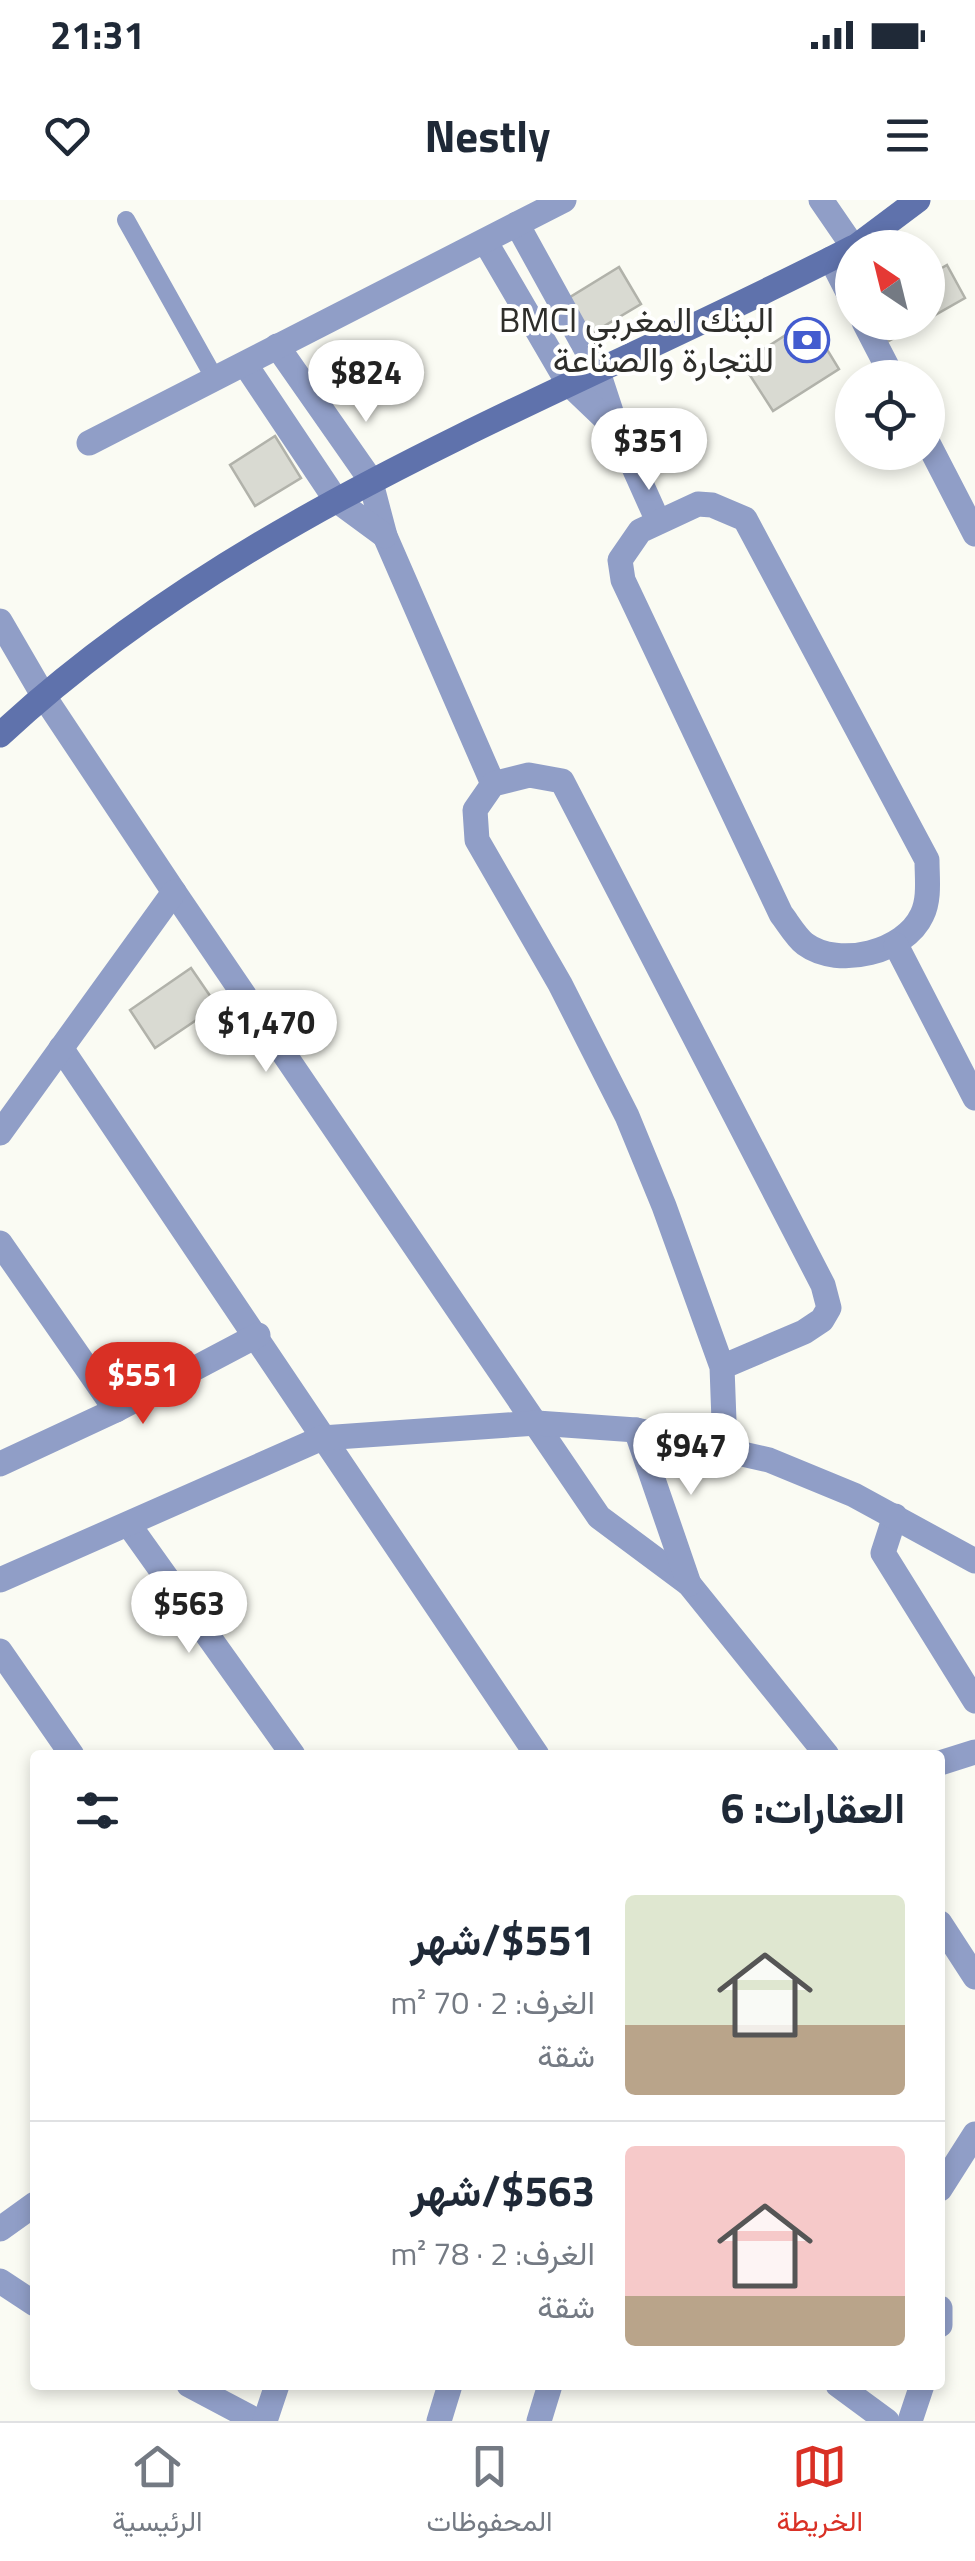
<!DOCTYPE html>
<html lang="ar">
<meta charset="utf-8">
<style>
:root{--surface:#fff;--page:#f2f2f3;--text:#1f2937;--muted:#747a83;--line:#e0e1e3;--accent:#d93025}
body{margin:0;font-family:"Titillium Web",Vazirmatn,sans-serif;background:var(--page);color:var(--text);direction:rtl;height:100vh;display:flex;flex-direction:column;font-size:38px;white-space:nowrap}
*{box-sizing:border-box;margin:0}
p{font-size:32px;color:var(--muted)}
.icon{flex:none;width:55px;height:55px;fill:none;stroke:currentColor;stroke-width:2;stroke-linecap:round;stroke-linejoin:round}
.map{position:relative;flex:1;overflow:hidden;direction:ltr}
.panel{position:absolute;left:30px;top:1550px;width:915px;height:640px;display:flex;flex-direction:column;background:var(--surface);border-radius:10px;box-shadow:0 5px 15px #0003;direction:rtl}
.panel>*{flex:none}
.needle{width:65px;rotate:325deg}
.tools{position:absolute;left:835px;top:30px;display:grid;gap:20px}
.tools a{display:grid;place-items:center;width:110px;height:110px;border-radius:50%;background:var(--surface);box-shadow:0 5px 15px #0003;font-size:50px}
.price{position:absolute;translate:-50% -85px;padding:0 22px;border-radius:35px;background:#fff;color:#222;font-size:32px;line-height:65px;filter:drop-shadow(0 2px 5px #0008)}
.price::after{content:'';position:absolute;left:50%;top:60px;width:30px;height:22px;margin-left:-15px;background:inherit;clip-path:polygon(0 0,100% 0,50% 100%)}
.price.on{background:var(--accent);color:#fff}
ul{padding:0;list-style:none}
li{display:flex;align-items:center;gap:30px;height:250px;padding:0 40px}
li+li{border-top:2px solid var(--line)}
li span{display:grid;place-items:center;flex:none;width:280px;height:200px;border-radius:10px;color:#555}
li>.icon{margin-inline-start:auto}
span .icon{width:120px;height:120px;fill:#fffc;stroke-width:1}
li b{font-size:42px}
h2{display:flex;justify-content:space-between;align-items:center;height:120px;padding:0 40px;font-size:42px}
.status{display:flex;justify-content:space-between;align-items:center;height:70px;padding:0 50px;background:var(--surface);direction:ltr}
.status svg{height:28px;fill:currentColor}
header{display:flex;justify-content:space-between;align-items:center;height:130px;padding:0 40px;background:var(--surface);font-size:45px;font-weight:700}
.tab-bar{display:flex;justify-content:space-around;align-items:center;height:140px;border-top:2px solid var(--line);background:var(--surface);font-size:28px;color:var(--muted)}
.tab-bar a{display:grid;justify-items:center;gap:5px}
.tab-bar .on{color:var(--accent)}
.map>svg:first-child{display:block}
</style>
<div class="status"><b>21:31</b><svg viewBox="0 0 49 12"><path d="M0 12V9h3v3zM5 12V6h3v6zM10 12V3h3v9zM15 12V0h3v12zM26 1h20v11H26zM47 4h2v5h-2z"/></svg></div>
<header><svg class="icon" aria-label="menu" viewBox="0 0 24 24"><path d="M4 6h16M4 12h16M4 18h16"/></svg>Nestly<svg class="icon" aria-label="heart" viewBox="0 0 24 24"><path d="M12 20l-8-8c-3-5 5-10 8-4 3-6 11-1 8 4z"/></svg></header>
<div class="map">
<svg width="975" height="2221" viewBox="0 0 975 2221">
<rect width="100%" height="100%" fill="#fafbf3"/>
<g fill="#d9dad2" stroke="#b1b2aa" stroke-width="2.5">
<polygon points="947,65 965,98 928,119 928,76"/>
<polygon points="619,67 641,104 589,135 567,99"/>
<polygon points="809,120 839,169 773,211 742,163"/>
<polygon points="876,122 922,122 887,142"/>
<polygon points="275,236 301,278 255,306 230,265"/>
<polygon points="191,768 217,806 155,848 130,810"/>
</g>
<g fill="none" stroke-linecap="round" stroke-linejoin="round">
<polyline stroke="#909ec7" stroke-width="18" points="126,20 215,179"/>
<g stroke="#909ec7" stroke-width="25">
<polyline points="821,0 854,48"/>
<polyline points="517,24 597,169 617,230 657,319"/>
<polyline points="485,41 568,183 613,226"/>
<polyline points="831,59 852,100"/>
<polyline points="864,122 893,178"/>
<polyline points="277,146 370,279 385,336 493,584"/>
<polyline points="245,164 336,300 385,336"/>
<polyline points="89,243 564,0"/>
<polyline points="928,243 975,334"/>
<path d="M 698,304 L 712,305 L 745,319 L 927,660 C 927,678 930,699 922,715 C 905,752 839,769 805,744 C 796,737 788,723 781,714 L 623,380 L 620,360 L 640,331 Z"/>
<polyline points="0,421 43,495 174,692 599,1317 689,1384 827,1555"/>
<polyline points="896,745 975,898"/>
<polyline points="61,848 537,1555"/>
<polyline points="0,933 174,692"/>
<polyline points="0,1043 116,1210"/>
<polyline points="722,1167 804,1132 822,1120 829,1108 823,1085 562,581 529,575 493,584 475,610 477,640 560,784 627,916 664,1006 722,1167 725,1248"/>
<polyline points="636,1230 689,1384"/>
<polyline points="0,1264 116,1210 258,1135"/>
<polyline points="895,1316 883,1353 975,1501"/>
<polyline points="129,1325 293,1555"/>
<polyline points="0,1380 322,1238 537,1223 636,1230 769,1260 854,1295 975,1361"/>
<polyline points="0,1451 72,1555"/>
<polyline points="940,1563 975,1552"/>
<polyline points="940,1723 975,1777"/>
<polyline points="940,1989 975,1934"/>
<polyline points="0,2029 35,2004"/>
<polyline points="0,2081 35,2104"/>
<polyline points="940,2108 940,2125"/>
<polyline points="189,2185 257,2221"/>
<polyline points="838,2185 887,2221"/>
<polyline points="265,2221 277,2185"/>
<polyline points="439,2221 450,2185"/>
<polyline points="539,2221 550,2185"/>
<polyline points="910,2221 922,2185"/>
</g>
<g stroke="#5f72ac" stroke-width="25">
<polyline points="854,48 918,0"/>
<path d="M 0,535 C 244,308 561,198 852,48"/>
</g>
</g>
<defs>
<symbol id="bank-ring" viewBox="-11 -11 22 22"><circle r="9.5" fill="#fffffe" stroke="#435ccf" stroke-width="1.5"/><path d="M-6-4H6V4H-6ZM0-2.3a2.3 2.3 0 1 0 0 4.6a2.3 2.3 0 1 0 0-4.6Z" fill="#435ccf"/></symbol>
</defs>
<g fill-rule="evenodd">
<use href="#bank-ring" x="782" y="115" width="50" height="50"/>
</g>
<g text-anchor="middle" stroke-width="8" stroke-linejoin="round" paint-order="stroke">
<g font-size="35" fill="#2e2e2b" stroke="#fffffe" text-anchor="end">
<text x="774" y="132">BMCI البنك المغربي<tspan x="774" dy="40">للتجارة والصناعة</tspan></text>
</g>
</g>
</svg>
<div class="tools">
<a><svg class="needle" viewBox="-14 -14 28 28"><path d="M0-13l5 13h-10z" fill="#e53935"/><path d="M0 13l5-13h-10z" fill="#747a83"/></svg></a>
<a><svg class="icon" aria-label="locate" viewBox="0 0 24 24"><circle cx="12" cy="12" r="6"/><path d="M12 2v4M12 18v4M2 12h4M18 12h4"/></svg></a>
</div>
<b class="price" style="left:366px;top:225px">$824</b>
<b class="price" style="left:649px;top:293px">$351</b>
<b class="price" style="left:266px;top:875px">$1,470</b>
<b class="price on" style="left:143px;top:1227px">$551</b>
<b class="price" style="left:691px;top:1298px">$947</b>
<b class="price" style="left:189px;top:1456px">$563</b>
<section class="panel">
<h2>العقارات: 6<svg class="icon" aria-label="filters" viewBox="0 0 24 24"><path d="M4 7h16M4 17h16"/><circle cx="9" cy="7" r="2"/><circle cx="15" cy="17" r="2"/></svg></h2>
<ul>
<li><span style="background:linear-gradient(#dfe7d0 65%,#b9a48a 0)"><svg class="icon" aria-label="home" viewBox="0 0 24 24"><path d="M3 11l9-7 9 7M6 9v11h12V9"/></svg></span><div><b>$551/شهر</b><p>الغرف: 2 · 70 m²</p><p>شقة</p></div></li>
<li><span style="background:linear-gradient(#f6c9c9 75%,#b9a48a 0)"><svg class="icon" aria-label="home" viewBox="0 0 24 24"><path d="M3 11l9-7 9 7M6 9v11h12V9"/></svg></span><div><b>$563/شهر</b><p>الغرف: 2 · 78 m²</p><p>شقة</p></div></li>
</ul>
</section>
</div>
<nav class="tab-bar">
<a class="on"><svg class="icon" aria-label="map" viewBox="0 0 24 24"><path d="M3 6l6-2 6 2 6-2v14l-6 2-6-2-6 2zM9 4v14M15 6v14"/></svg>الخريطة</a>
<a><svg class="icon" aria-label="saved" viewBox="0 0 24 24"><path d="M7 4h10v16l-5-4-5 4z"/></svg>المحفوظات</a>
<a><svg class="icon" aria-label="home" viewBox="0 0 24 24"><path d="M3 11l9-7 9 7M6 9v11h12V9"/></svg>الرئيسية</a>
</nav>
